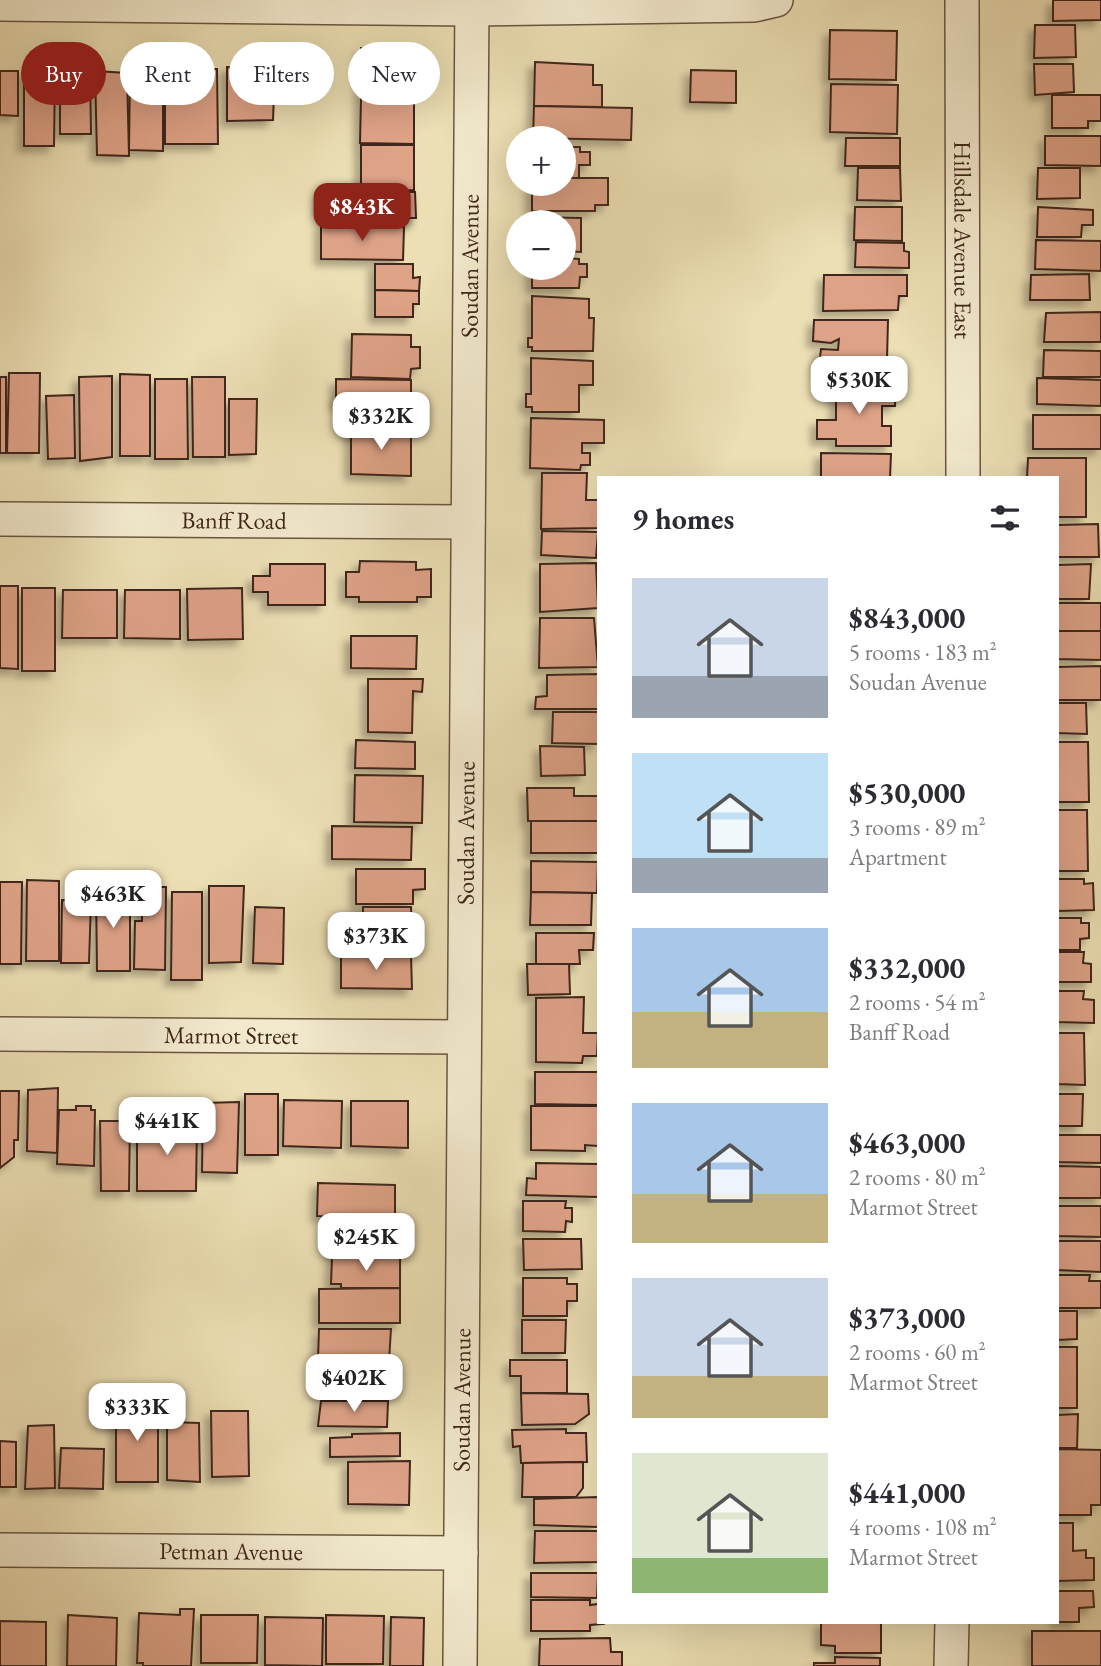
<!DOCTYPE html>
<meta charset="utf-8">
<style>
:root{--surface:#fff;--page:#f2f2f3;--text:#2b2b33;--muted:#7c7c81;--accent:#8f2418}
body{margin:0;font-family:"EB Garamond",serif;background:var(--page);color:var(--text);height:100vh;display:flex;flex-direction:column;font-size:26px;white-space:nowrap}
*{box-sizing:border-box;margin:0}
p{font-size:23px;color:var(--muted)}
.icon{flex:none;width:38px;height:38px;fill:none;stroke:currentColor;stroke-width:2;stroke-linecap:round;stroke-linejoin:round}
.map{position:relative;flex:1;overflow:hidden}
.panel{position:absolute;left:597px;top:476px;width:462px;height:1148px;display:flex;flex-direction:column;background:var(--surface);border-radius:0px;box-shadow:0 7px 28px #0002}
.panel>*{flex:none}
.guide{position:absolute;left:21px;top:42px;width:471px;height:63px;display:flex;gap:14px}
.buttons{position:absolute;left:506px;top:126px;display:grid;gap:14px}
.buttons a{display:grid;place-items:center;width:70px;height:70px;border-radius:50%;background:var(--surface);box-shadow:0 7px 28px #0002;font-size:35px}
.price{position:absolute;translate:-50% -60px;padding:0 16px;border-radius:14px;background:#fff;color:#222;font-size:23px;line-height:46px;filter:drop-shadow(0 2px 4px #0008)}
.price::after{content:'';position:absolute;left:50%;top:42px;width:21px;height:16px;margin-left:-10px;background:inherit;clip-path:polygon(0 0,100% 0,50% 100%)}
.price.selected{background:var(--accent);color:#fff}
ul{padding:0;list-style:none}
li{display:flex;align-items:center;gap:21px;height:175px;padding:0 35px}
li span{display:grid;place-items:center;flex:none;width:196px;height:140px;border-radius:0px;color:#555}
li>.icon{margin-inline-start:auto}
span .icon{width:84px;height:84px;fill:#fffc;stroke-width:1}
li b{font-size:30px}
h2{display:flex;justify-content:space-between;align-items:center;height:84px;padding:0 35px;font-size:30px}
.chip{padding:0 24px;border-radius:32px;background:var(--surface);box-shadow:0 7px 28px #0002;font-size:24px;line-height:63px}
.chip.selected{background:var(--accent);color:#fff}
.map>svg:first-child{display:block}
</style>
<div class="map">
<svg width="1101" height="1666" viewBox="0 0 1101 1666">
<defs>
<filter id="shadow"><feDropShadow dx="-6" dy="6" stdDeviation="3.5" flood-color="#0004"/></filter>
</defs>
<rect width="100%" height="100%" fill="#ecdfb4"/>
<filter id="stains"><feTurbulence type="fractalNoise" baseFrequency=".00286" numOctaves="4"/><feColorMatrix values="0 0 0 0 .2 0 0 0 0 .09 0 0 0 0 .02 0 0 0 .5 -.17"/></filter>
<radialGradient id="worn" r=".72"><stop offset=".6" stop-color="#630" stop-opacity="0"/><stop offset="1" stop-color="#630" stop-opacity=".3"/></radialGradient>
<g fill="#dea287" stroke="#40271b" stroke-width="2" filter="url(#shadow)">
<polygon points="1053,0 1101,0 1101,20 1053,21"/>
<polygon points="1035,25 1075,25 1076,57 1034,58"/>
<polygon points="830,30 897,31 896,80 829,79"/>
<polygon points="361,48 414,48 413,97 361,96"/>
<polygon points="535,62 593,65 593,85 602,85 602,107 534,106"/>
<polygon points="1034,64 1073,64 1074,92 1035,95"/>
<polygon points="227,67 275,68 273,120 227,121"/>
<polygon points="165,69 217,69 218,144 165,144"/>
<polygon points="24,70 55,71 54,146 24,146"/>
<polygon points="691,70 736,71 736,103 690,102"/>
<polygon points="0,71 18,71 18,116 0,115"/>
<polygon points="60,71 90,71 91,134 60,134"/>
<polygon points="95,71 127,73 129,156 97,155"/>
<polygon points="130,73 163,73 163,151 129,150"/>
<polygon points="831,84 898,85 897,134 830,132"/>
<polygon points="1052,95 1101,95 1101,121 1088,121 1088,128 1052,128"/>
<polygon points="361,98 414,98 414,144 360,143"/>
<polygon points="534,106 632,108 631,140 533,138"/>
<polygon points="1045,136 1101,136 1101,166 1045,165"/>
<polygon points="846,138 900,138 900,166 845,166"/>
<polygon points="361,145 414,145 414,190 361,191"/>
<polygon points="564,147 580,147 580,152 590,152 590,165 579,165 579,178 564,178"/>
<polygon points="858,168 900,168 901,201 857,200"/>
<polygon points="1038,168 1080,168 1080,198 1037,199"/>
<polygon points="564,178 608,178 608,205 595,205 595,211 532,211 532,184 564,184"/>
<polygon points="322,191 415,192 416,218 349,218 321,209"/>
<polygon points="855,207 902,207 902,241 854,240"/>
<polygon points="1038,207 1093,210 1093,225 1082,225 1081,237 1037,237"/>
<polygon points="532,217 581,218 581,252 564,251 564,222 532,222"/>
<polygon points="321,225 404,227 403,260 321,259"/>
<polygon points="1036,240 1101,241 1101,271 1035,269"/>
<polygon points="856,242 904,243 904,251 909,252 909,268 855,267"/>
<polygon points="564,258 579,259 579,264 587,264 587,277 580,277 579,288 532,288 532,268 564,268"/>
<polygon points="375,264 413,264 413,278 420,277 419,291 375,290"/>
<polygon points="1089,274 1090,300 1030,300 1031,275"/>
<polygon points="824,275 907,275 907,296 899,296 898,310 823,311"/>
<polygon points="375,290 419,291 419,304 413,304 413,317 375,317"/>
<polygon points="532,296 589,299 589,318 594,318 593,351 532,351 532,347 528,347 528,338 532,338"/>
<polygon points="1101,312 1101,342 1044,342 1046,313"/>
<polygon points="814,320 888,320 887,360 896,359 895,379 839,379 838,372 825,372 819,367 821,349 838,350 839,339 831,343 813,341"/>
<polygon points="352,334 411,335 411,347 420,347 420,368 411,369 410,379 351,377"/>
<polygon points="1044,350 1101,351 1101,377 1043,377"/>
<polygon points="531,358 593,361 593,385 579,385 579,412 532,412 532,407 526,407 526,394 531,394"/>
<polygon points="9,373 40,373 39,453 7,453"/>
<polygon points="120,374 150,375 150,456 120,456"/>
<polygon points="112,376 112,457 80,461 79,377"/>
<rect x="0" y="377" width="6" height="76"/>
<polygon points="192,377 225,377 225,457 193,457"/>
<polygon points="1037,378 1101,380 1101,406 1037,404"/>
<polygon points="155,379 187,379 188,459 155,459"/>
<polygon points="336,379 411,380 411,403 336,404"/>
<polygon points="836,384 896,385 895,406 882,406 882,426 891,426 891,446 836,446 836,439 817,439 817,420 836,420"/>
<polygon points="74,395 75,458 48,459 46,396"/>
<polygon points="229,399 257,399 256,454 229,455"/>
<polygon points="351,404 420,405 420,415 412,415 411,427 351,427"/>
<rect x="1033" y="415" width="68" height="34"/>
<polygon points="531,418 604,420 604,443 582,443 582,453 590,453 590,465 581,465 580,470 530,468"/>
<polygon points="351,429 411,429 411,476 351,474"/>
<polygon points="821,453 891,454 890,478 821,478"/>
<polygon points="1028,458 1086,458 1086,517 1057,517 1057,478 1027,478"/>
<polygon points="542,473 587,473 586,500 598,500 598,528 541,529"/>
<polygon points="1098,524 1099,557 1057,557 1057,525"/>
<polygon points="542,531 598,532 596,558 541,555"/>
<polygon points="360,561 416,562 416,570 431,569 431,597 417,597 417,602 359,602 359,597 346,597 346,572 359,572"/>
<polygon points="596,563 598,608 540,612 540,564"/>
<polygon points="270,564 325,564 325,605 268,605 268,592 253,592 253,576 270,576"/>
<polygon points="1091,564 1089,599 1057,599 1057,565"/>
<polygon points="0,586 18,586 18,669 0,668"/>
<rect x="22" y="588" width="33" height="83"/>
<polygon points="242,588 243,639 188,640 187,589"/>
<polygon points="63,590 117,590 117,638 62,638"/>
<polygon points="125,590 180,590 180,639 124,638"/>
<rect x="1057" y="603" width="44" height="28"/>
<polygon points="540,618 594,618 598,667 539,668"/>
<polygon points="1057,631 1101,631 1101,660 1057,659"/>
<polygon points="351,636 417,636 416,669 351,668"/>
<polygon points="1101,666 1101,700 1057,700 1057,667"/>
<polygon points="598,674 598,709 535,709 536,697 547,696 547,675"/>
<polygon points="368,679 423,679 422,692 413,691 412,733 368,732"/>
<polygon points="1057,703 1086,703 1087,734 1057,733"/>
<polygon points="553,712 598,712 598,744 552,743"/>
<polygon points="356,740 415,742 415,769 355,768"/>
<polygon points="1057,742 1088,742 1089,802 1057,802"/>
<polygon points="540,746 584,747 585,775 541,776"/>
<polygon points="355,775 423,776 422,823 354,822"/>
<polygon points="527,788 574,788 574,796 598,796 598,821 528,821"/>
<polygon points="1057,810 1087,810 1088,871 1057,871"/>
<rect x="531" y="821" width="67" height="32"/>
<polygon points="332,826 412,827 411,860 332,859"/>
<polygon points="531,861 598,862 597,893 531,892"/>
<polygon points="356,869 425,869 425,889 413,890 413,904 356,904"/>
<polygon points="1057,879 1084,879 1084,884 1093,883 1094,910 1057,911"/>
<polygon points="27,880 59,881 59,961 26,961"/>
<polygon points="0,882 22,882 21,964 0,964"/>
<polygon points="209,886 244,886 241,962 209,963"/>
<polygon points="142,887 166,887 165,970 134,969 135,921 142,921"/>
<polygon points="96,889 130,889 130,971 97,971"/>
<polygon points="172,892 202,892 202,980 171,980"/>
<polygon points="531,892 592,893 591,925 530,925"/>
<polygon points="62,900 91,901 89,963 61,963"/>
<polygon points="255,907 284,908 283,964 253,963"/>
<polygon points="363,907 411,907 412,948 363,946"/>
<polygon points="1057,918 1081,918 1081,923 1089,923 1089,938 1080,939 1080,950 1057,950"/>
<polygon points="536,933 594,933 593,950 579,950 580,964 536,964"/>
<polygon points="1057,952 1084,952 1083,963 1091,964 1091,982 1057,982"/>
<polygon points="341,955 411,955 412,989 341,988"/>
<polygon points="527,964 569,964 570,994 528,995"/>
<polygon points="1057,991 1084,991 1083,999 1094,1000 1094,1023 1057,1022"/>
<polygon points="584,997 583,1033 598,1033 597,1056 583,1056 582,1063 536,1062 536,998"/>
<polygon points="1057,1033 1084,1033 1085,1085 1057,1084"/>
<polygon points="535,1072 598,1072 598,1105 535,1104"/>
<polygon points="58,1088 57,1153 27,1151 28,1090"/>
<polygon points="0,1091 19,1091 18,1140 14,1140 14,1157 0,1168"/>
<rect x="245" y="1094" width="33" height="61"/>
<polygon points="1057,1094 1083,1094 1082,1126 1057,1126"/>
<polygon points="284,1100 342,1101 341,1148 283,1146"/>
<polygon points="351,1101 408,1101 408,1148 351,1146"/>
<polygon points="239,1102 237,1173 202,1172 203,1103"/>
<polygon points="76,1106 91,1106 91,1110 95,1110 94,1166 57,1164 59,1110 76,1110"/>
<polygon points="531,1106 598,1106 598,1146 585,1145 585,1151 531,1150"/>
<polygon points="100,1121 130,1121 129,1191 101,1191"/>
<polygon points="137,1123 197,1123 196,1191 137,1191"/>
<polygon points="1057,1135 1101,1135 1101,1163 1057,1162"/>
<polygon points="536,1163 598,1164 598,1197 526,1195 527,1178 536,1179"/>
<polygon points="1057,1166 1101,1167 1101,1198 1057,1198"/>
<polygon points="318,1183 395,1185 395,1217 317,1216"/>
<polygon points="523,1201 566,1201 565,1208 572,1208 572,1222 566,1221 565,1232 523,1231"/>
<polygon points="1057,1206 1101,1206 1101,1237 1057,1236"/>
<polygon points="334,1223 398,1223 398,1253 335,1254"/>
<polygon points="523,1239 581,1239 582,1269 524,1270"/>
<polygon points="1057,1241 1101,1241 1101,1272 1057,1270"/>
<polygon points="332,1257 400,1258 400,1288 341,1288 341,1284 331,1284"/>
<polygon points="1057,1275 1090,1275 1089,1281 1101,1281 1101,1308 1057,1308"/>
<polygon points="523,1278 567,1278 567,1284 577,1284 577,1301 567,1301 567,1316 523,1316"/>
<polygon points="400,1288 400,1323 319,1323 319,1289"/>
<polygon points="1057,1311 1077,1311 1077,1339 1057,1340"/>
<polygon points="522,1320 566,1320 565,1353 522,1353"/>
<polygon points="319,1329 391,1329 389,1361 318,1359"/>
<rect x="1057" y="1347" width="20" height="61"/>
<polygon points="510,1360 567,1360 567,1393 521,1393 521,1376 510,1376"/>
<polygon points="321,1367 388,1367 388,1394 321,1393"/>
<polygon points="521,1393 588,1394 589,1414 575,1424 522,1425"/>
<polygon points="135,1400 158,1400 158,1482 116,1482 116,1407 136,1407"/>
<polygon points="321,1401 388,1401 387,1427 318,1426"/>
<polygon points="211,1411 248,1411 249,1476 212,1477"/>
<polygon points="1078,1414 1077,1448 1057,1448 1057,1415"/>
<polygon points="167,1422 199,1423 200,1482 167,1480"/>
<polygon points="54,1425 55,1488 25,1489 28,1426"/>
<polygon points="566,1429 566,1433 586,1433 587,1462 521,1463 520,1446 513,1447 512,1430"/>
<polygon points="400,1433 400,1456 330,1457 330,1438 352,1437 352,1434"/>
<polygon points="0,1441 16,1442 16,1487 0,1487"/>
<polygon points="61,1448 104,1449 103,1489 59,1488"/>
<polygon points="1057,1449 1101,1450 1101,1505 1091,1505 1091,1515 1057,1515"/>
<polygon points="410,1461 409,1505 348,1504 348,1462"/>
<polygon points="583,1462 583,1488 576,1497 522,1497 523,1463"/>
<polygon points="598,1497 598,1527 534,1525 534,1499"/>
<polygon points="1057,1523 1073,1523 1073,1551 1086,1550 1086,1558 1094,1558 1094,1580 1057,1581"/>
<polygon points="535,1531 598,1531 598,1562 534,1563"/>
<polygon points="531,1573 598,1573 597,1598 531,1597"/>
<polygon points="1057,1591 1093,1591 1094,1607 1079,1608 1079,1622 1057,1622"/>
<polygon points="531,1600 590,1600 590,1605 598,1604 598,1622 602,1624 590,1625 590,1631 531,1631"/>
<polygon points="180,1609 194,1609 191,1666 143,1666 143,1663 137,1663 139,1613 180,1615"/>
<polygon points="68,1615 117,1618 116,1666 67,1666"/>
<polygon points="201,1615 258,1615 257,1663 201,1663"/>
<polygon points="326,1615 384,1616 383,1664 326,1664"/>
<polygon points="265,1617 323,1618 322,1666 265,1665"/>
<polygon points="391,1617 424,1618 423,1666 390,1666"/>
<polygon points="0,1621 46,1622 46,1666 0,1666"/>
<polygon points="821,1622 881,1622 881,1653 835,1653 835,1646 821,1645"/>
<rect x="1032" y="1631" width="69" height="35"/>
<polygon points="610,1638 611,1652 622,1652 622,1666 539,1666 540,1639"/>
<polygon points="835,1657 880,1658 880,1666 814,1666 814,1663 835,1663"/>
</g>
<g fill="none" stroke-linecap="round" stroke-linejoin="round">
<defs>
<g id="street">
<path id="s1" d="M 962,0 L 963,478"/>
<polyline points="0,4 471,9 754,5 776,0"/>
<path id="s2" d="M 0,519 L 468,522"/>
<path id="s3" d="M 0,1034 L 463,1037"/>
<path id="s4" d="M 0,1550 L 461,1553"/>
<path id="s5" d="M 460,1666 L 472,0"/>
<polyline points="951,1666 952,1622"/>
</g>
</defs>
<use href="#street" stroke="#6b5541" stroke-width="36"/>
<use href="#street" stroke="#f3eace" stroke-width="33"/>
</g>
<g text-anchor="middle" stroke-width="6" stroke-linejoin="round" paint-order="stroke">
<g font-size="24" fill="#40271b" stroke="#f3eace">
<text dy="8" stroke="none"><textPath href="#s1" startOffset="240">Hillsdale Avenue East</textPath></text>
<text dy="8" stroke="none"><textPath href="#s5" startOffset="1400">Soudan Avenue</textPath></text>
<text dy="8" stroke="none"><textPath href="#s2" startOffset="234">Banff Road</textPath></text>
<text dy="8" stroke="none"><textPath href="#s5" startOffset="833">Soudan Avenue</textPath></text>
<text dy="8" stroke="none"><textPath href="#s3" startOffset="231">Marmot Street</textPath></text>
<text dy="8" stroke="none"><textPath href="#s5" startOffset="266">Soudan Avenue</textPath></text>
<text dy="8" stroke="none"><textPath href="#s4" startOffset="231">Petman Avenue</textPath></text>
</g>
</g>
<rect width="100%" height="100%" filter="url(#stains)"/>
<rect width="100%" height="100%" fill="url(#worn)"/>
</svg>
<div class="buttons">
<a>+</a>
<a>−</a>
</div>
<b class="price selected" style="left:362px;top:243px">$843K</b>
<b class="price" style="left:859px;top:416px">$530K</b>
<b class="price" style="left:381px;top:452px">$332K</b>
<b class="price" style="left:113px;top:930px">$463K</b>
<b class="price" style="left:376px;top:972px">$373K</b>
<b class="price" style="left:167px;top:1157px">$441K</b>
<b class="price" style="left:366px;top:1273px">$245K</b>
<b class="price" style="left:354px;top:1414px">$402K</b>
<b class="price" style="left:137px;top:1443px">$333K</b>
<div class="guide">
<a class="chip selected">Buy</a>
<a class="chip">Rent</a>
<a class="chip">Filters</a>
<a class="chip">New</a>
</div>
<section class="panel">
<h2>9 homes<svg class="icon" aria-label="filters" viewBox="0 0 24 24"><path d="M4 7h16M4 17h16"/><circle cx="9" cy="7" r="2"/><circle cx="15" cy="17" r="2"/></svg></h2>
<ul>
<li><span style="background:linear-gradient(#c9d6e8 70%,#9aa5b1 0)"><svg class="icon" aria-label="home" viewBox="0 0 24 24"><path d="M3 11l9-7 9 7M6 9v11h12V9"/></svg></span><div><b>$843,000</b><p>5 rooms · 183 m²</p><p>Soudan Avenue</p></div></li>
<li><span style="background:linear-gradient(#bfe0f5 75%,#9aa5b1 0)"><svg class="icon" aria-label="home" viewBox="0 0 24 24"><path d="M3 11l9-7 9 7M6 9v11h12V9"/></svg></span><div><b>$530,000</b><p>3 rooms · 89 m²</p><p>Apartment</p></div></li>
<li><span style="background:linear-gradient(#a9c7e8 60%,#c2b280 0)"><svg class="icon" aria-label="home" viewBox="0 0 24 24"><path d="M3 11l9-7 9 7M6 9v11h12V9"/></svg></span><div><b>$332,000</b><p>2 rooms · 54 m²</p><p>Banff Road</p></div></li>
<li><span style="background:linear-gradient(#a9c7e8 65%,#c2b280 0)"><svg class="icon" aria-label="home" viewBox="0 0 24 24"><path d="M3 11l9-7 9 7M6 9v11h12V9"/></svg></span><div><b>$463,000</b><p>2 rooms · 80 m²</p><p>Marmot Street</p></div></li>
<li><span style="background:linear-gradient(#c9d6e8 70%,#c2b280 0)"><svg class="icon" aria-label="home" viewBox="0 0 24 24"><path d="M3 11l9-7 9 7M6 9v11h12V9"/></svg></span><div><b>$373,000</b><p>2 rooms · 60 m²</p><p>Marmot Street</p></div></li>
<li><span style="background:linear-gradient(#dfe7d0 75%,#8fb573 0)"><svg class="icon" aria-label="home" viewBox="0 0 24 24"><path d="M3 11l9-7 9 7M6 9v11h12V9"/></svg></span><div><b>$441,000</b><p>4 rooms · 108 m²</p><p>Marmot Street</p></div></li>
</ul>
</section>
</div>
